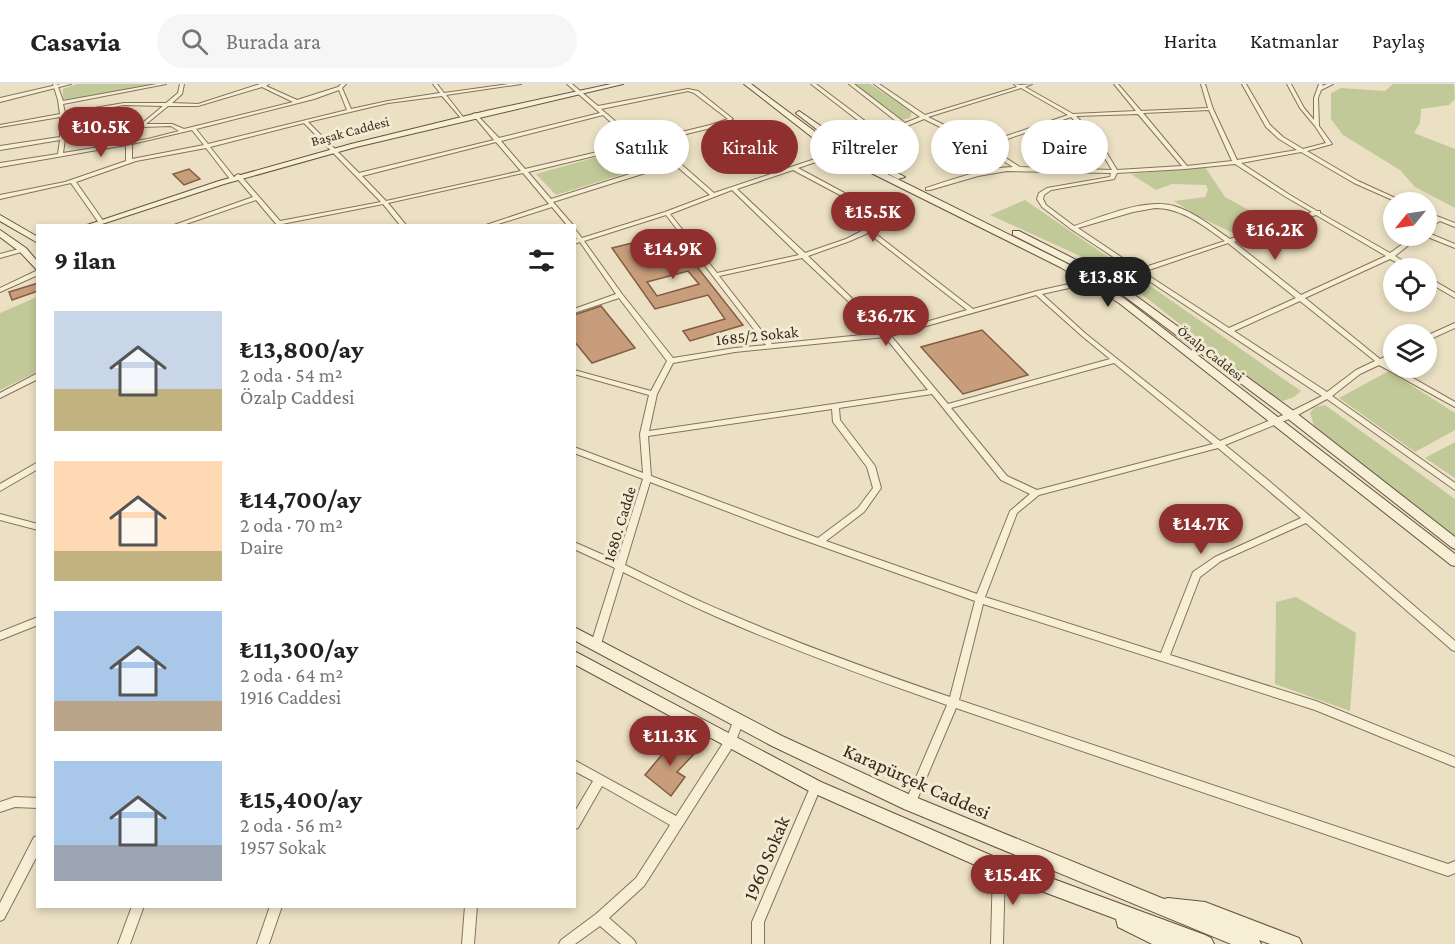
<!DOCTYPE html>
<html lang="tr">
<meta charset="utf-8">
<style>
:root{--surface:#fff;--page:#f6f6f6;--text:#222;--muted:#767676;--line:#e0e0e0;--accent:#90302e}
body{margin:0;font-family:"Crimson Pro",serif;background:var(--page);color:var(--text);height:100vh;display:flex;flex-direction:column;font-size:22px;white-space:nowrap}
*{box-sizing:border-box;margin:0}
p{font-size:20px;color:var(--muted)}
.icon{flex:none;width:33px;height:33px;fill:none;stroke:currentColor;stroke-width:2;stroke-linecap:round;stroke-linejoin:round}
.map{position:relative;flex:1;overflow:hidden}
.side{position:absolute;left:36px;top:140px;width:540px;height:684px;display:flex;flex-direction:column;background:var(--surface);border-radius:0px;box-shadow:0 3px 9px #0003}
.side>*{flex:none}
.top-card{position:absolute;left:594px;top:36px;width:570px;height:54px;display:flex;gap:12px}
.needle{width:39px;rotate:240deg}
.buttons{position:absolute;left:1383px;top:108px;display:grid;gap:12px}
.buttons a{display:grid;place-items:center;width:54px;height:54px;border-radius:50%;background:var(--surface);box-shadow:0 3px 9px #0003;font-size:30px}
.price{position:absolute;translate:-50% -51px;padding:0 14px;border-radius:21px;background:var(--accent);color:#fff;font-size:20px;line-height:39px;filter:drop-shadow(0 2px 3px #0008)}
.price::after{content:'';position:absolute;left:50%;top:36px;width:18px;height:14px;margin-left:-9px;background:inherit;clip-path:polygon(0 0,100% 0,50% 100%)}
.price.active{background:#222;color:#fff}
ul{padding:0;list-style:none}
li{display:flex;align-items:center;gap:18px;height:150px;padding:0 18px}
li span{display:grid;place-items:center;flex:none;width:168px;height:120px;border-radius:0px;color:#555}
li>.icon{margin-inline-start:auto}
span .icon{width:72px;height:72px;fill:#fffc;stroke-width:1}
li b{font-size:26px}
h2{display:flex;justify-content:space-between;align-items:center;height:72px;padding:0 18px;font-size:26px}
.tag{padding:0 21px;border-radius:27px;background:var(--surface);box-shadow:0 3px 9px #0003;font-size:21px;line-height:54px}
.tag.active{background:var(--accent);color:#fff}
header{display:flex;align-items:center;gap:36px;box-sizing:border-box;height:84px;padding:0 30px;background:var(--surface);border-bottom:2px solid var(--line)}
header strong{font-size:28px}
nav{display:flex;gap:33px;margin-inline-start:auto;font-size:21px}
.search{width:420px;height:54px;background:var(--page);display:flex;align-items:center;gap:15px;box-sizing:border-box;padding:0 21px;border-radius:33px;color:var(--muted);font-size:22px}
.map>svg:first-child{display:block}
</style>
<header>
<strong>Casavia</strong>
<div class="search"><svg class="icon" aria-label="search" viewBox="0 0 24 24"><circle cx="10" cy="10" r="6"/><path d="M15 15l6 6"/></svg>Burada ara</div>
<nav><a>Harita</a><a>Katmanlar</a><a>Paylaş</a></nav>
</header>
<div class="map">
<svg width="1455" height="860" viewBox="0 0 1455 860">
<rect width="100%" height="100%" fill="#ebe0c3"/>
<g fill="#c2c998">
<polygon points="77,0 156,0 68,16 63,15 63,5"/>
<polygon points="853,0 870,0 912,27 910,34 901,36"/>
<polygon points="1393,0 1454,0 1455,15 1449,21 1421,25 1420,39 1414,49 1455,65 1455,124 1415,103 1400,86 1343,51 1331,35 1331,9 1341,4 1385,7"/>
<polygon points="637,62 646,64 666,77 556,111 536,90"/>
<polygon points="1205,83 1225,113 1271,138 1233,149 1197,132 1174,117 1205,113 1208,106 1206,101 1172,100 1156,106 1131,90"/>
<polygon points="1025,116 1121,182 1123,184 1111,186 990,131"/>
<polygon points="1142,199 1149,201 1301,307 1294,313 1283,317 1270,311 1139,208"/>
<polygon points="37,213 37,288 0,306 0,229"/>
<polygon points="1389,287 1455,329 1455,346 1415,368 1339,314"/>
<polygon points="1325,321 1455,415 1455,452 1315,345 1310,329 1315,323"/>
<polygon points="1455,358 1455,394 1425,374"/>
<polygon points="1296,513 1356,549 1350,627 1275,600 1276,518"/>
</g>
<g fill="#c79d7b" stroke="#825d42" stroke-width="1.5" fill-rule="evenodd">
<polygon points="189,85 200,95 184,101 173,90"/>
<path d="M 668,150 L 679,166 L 683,165 L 743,241 L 690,257 L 683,247 L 725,235 L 708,211 L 655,225 L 612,164 ZM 688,187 L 699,200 L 657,212 L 647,198 Z"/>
<polygon points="38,199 38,207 12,216 9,208"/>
<polygon points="601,222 635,264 592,279 574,257 574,231"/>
<polygon points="982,246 1028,291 963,310 921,263"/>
<polygon points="675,655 694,670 677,688 685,693 671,712 645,691"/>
</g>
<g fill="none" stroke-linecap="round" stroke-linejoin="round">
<defs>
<g id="minor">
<path d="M 53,0 L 57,0 L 63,17 L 157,0 L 166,0 L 63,20 L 65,29 L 124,19 L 166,19 L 178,9 L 180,0 L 184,0 L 182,10 L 172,19 L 198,20 L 260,0 L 269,0 L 266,2 L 297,16 L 338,3 L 341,0 L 346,0 L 342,4 L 351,25 L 388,17 L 440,9 L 433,0 L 437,0 L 444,9 L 509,0 L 521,0 L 446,11 L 463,33 L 461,34 L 442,12 L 388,19 L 308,38 L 359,89 L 494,56 L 473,31 L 473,30 L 475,29 L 499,54 L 600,29 L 567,0 L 572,0 L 598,22 L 688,5 L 698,7 L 733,35 L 716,42 L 776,88 L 836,68 L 877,51 L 811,0 L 816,0 L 881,49 L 901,41 L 849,0 L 854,0 L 905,39 L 920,33 L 874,0 L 879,0 L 925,31 L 1017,3 L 1014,0 L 1021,1 L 1032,0 L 1025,3 L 1073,30 L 1136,27 L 1114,0 L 1118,0 L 1141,27 L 1208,24 L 1201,0 L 1205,0 L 1213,25 L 1237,76 L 1297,66 L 1279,55 L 1266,43 L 1242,0 L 1246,0 L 1270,41 L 1283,53 L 1303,65 L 1326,59 L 1315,42 L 1300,24 L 1287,0 L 1291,0 L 1304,24 L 1314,36 L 1314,14 L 1319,0 L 1323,0 L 1322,2 L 1327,0 L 1333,0 L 1321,6 L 1318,14 L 1319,42 L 1332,60 L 1307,67 L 1358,97 L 1402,117 L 1402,118 L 1397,118 L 1354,99 L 1301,68 L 1241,79 L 1290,111 L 1317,127 L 1320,127 L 1320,129 L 1390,169 L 1414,152 L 1420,152 L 1395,172 L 1413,183 L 1414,184 L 1407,184 L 1390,175 L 1305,214 L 1380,275 L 1394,269 L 1394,274 L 1385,278 L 1455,318 L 1455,323 L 1379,281 L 1360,290 L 1332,312 L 1455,399 L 1455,406 L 1327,315 L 1294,333 L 1225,361 L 1268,396 L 1455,557 L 1455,567 L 1452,566 L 1306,439 L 1221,477 L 1200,493 L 1170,571 L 1316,617 L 1455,673 L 1455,683 L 1315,626 L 983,520 L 959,616 L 1448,780 L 1455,777 L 1455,789 L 1448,792 L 956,624 L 914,723 L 910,724 L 906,723 L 905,719 L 947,621 C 870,594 792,566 717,533 C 685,519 654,503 623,488 L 601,560 L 599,563 L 596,564 L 593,563 L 591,560 L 615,484 L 574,465 L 574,458 L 617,477 L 643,395 L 574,369 L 574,363 L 643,389 L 640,350 L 649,311 L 574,290 L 574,286 L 651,307 L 667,277 L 619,214 L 574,229 L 574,225 L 616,210 L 580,158 L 574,160 L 574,156 L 577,155 L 574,151 L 574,144 L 582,154 L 665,128 L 710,111 L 674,80 L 553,118 L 573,141 L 567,141 L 552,123 L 495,141 L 486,141 L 549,120 L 523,89 L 388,119 L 406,141 L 400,141 L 383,120 L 282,140 L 283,141 L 277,141 L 256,116 L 183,141 L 174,141 L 253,113 L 235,92 L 238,90 L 240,91 L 280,137 L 381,118 L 304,39 L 210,63 L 234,93 L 234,95 L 230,95 L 206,64 L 136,77 L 76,98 L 104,138 L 101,140 L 99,139 L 71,99 L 0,115 L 0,111 L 65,98 L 126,77 L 126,61 L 0,83 L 0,79 L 58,70 L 60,56 L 0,66 L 0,62 L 60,53 L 60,33 L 0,43 L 0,41 L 60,30 L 58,16 ZM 262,3 L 293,18 L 184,45 L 172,40 L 146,40 L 168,22 L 198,22 ZM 1021,4 L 1068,31 L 983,60 L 928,33 ZM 339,6 L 347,26 L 208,60 L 196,45 L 314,15 ZM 688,7 L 694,9 L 728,35 L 710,41 L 645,57 L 621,42 L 601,25 ZM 124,21 L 163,22 L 140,41 L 65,52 L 65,32 ZM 1209,26 L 1232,77 L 1187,82 L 1143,29 ZM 1138,30 L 1182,82 L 1117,86 L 1099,56 L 1076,32 ZM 603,31 L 617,44 L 640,58 L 525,85 L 501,57 ZM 1071,33 L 1095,58 L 1112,86 L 1020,83 L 987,62 ZM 924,35 L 981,63 L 1013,83 C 983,84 954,95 926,104 L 926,106 L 930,106 L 978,92 L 1007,87 L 1111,89 L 1110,93 L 1047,104 L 1039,109 L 1037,115 L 1042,123 L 1071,145 L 1133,186 L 1037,207 L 973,225 L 872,147 L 891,136 L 891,134 L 798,84 L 840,70 ZM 171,42 L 179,47 L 148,55 L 63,69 L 65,55 L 141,43 ZM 711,44 L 771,90 L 714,109 L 674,74 L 649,59 ZM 192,46 L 204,61 L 132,75 L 132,60 ZM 496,58 L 521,87 L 386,117 L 362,92 ZM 644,60 L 671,77 L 551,115 L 528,88 ZM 1235,80 L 1286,113 L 1312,128 L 1230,155 C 1212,143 1195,128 1174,122 C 1144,114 1102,133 1074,142 L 1046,121 L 1043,115 L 1044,111 L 1051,106 L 1114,95 L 1117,89 L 1185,85 ZM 793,86 L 885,135 L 846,155 L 805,169 L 737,105 ZM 732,106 L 799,171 L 717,189 L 670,130 ZM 1155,124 C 1182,124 1204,142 1225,157 L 1139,185 L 1078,144 L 1133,128 ZM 666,131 L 766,261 L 735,264 L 673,274 L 622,210 L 584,157 ZM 1316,131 L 1386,172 L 1301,211 L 1234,158 ZM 868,149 L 967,226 L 888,249 L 808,172 L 850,157 ZM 1228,159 L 1296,214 L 1229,244 L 1143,188 ZM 802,174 L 882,249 L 772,260 L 719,192 ZM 1137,189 L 1322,312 L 1288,329 L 1220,357 L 1086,250 L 1042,210 ZM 1036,211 L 1082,252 L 1110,275 L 948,320 L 891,252 ZM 1300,217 L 1375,277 L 1356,286 L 1327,308 L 1234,247 ZM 885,253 L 928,306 L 649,347 L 657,310 L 673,279 L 735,268 ZM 1114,279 L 1213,360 L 1037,406 L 1007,392 L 951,324 ZM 932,310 L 1001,396 L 1030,410 L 1010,427 L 977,510 L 826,457 L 864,428 L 881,404 L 875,382 L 840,336 L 839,324 ZM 832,325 L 833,338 L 867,383 L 873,404 L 858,424 L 818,454 L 651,392 L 648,352 ZM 1218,364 L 1301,434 L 1215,473 L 1193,488 L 1161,569 L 985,513 L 1017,429 L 1039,411 ZM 650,398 L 784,449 L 975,517 L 950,613 C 874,587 798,560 725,528 C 691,514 658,497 625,481 Z"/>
<polygon points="1426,128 1455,139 1455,143 1440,137 1426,146 1426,141 1435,135 1426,132"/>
<polygon points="1426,148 1455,160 1455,164 1425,152 1426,152"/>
<polygon points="23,164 26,166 25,167 0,174 0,170"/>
<polygon points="38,186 38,191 0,208 0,204"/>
<polygon points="1426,192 1455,209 1455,214 1426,197"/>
<polygon points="1455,239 1455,244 1426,257 1426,252"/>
<polygon points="36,290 38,290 38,295 0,314 0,309"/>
<polygon points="38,378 38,385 0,407 0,400"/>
<polygon points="0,430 38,440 38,446 0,436"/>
<polygon points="38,533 38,541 0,556 0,548"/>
<polygon points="739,631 743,633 744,636 735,659 644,802 609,834 634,856 636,860 621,860 600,842 575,860 559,860 561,856 596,830 636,794 670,741 602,702 578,744 574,745 574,729 593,697 574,687 574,676 676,732 727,653 735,633"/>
<polygon points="816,698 820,699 821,703 764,838 764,860 752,860 752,838 812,699"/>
<polygon points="15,713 38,714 38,724 15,723 0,728 0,718"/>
<polygon points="38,752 38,770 4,835 0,837 0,819 34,753"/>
<polygon points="999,777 1003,779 1005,783 1003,860 991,860 993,783 995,779"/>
<polygon points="132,822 144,822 130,860 118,860"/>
<polygon points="270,822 282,822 269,860 257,860"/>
<polygon points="465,822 477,822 474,860 462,860"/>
</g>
<polygon id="tertiary" points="61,0 71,0 0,18 0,14"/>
<g id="secondary">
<polygon points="611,0 623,0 356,63 224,100 99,141 87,141 219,97 351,60 486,27"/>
<polygon points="744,0 751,0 841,67 1066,179 1125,215 1455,470 1455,482 1451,481 1119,219 1060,183 835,71"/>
<polygon points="799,27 851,63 905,93 898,95 845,67 797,30 796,29"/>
<polygon points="0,131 38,153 38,159 0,137"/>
<polygon points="0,146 26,164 38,178 38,187 20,168 0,153"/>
<polygon points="1013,147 1019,147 1110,193 1295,328 1455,453 1455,465 1451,463 1287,334 1104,197 1013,151"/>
<polygon points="574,543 782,652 915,713 1164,815 1168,814 1205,818 1299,854 1302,860 1270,860 1259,856 1261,860 1231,860 904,725 772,662 574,556"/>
<polygon points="574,567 821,698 1002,776 1205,851 1211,854 1214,860 1152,860 1118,843 1116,835 993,789 811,708 574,580"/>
</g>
</defs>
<use href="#minor" stroke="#85725b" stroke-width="2"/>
<use href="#tertiary" stroke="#85725b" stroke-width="2"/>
<use href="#secondary" stroke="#66533e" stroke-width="2"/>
<use href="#minor" fill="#f7eed6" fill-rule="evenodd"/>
<use href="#tertiary" fill="#f7eed6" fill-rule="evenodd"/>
<use href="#secondary" fill="#f7eed6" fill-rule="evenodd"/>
</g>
<g text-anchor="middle" stroke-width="6" stroke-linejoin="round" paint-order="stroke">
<g font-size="14" fill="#352a1e" stroke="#f3ead2">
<text transform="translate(350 47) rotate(-15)" y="5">Başak Caddesi</text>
<text transform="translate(1211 269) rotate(38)" y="5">Özalp Caddesi</text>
</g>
<g font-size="16" fill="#352a1e" stroke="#f3ead2">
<text transform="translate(757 251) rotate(-6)" y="6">1685/2 Sokak</text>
<text transform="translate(619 440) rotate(-73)" y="6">1680. Cadde</text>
</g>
<g font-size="20" fill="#352a1e" stroke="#f3ead2">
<text transform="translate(917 697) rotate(24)" y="7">Karapürçek Caddesi</text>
<text transform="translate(766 774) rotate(-67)" y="7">1960 Sokak</text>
</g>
</g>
</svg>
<div class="buttons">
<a><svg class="needle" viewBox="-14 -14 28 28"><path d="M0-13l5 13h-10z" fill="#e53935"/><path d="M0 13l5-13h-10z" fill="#767676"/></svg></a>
<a><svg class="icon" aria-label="locate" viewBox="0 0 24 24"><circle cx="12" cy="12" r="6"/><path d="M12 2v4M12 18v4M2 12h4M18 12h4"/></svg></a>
<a><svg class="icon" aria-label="layers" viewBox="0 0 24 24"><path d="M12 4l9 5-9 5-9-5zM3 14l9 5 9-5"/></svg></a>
</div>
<b class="price" style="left:101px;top:74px">₺10.5K</b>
<b class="price" style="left:873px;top:159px">₺15.5K</b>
<b class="price" style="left:1275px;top:177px">₺16.2K</b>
<b class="price" style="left:673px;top:196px">₺14.9K</b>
<b class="price active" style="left:1108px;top:224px">₺13.8K</b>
<b class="price" style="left:886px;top:263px">₺36.7K</b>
<b class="price" style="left:1201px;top:471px">₺14.7K</b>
<b class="price" style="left:670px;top:683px">₺11.3K</b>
<b class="price" style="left:1013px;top:822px">₺15.4K</b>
<div class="top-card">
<a class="tag">Satılık</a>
<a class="tag active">Kiralık</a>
<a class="tag">Filtreler</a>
<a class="tag">Yeni</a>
<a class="tag">Daire</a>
</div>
<section class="side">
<h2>9 ilan<svg class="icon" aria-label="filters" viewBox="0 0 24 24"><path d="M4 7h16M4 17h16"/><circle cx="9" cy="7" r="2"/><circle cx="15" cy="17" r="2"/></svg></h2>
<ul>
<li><span style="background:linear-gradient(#c9d6e8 65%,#c2b280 0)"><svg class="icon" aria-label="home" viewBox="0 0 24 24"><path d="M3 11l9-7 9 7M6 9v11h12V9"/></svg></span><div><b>₺13,800/ay</b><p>2 oda · 54 m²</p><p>Özalp Caddesi</p></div></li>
<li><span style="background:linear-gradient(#ffd9b3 75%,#c2b280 0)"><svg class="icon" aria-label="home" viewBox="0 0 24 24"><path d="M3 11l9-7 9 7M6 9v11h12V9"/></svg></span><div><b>₺14,700/ay</b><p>2 oda · 70 m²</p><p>Daire</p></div></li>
<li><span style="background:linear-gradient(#a9c7e8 75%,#b9a48a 0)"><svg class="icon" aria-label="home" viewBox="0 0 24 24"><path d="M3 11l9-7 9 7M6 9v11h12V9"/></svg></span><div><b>₺11,300/ay</b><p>2 oda · 64 m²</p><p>1916 Caddesi</p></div></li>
<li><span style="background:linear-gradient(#a9c7e8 70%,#9aa5b1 0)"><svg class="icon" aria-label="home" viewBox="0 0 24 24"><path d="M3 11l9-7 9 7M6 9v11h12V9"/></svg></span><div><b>₺15,400/ay</b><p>2 oda · 56 m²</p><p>1957 Sokak</p></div></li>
</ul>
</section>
</div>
